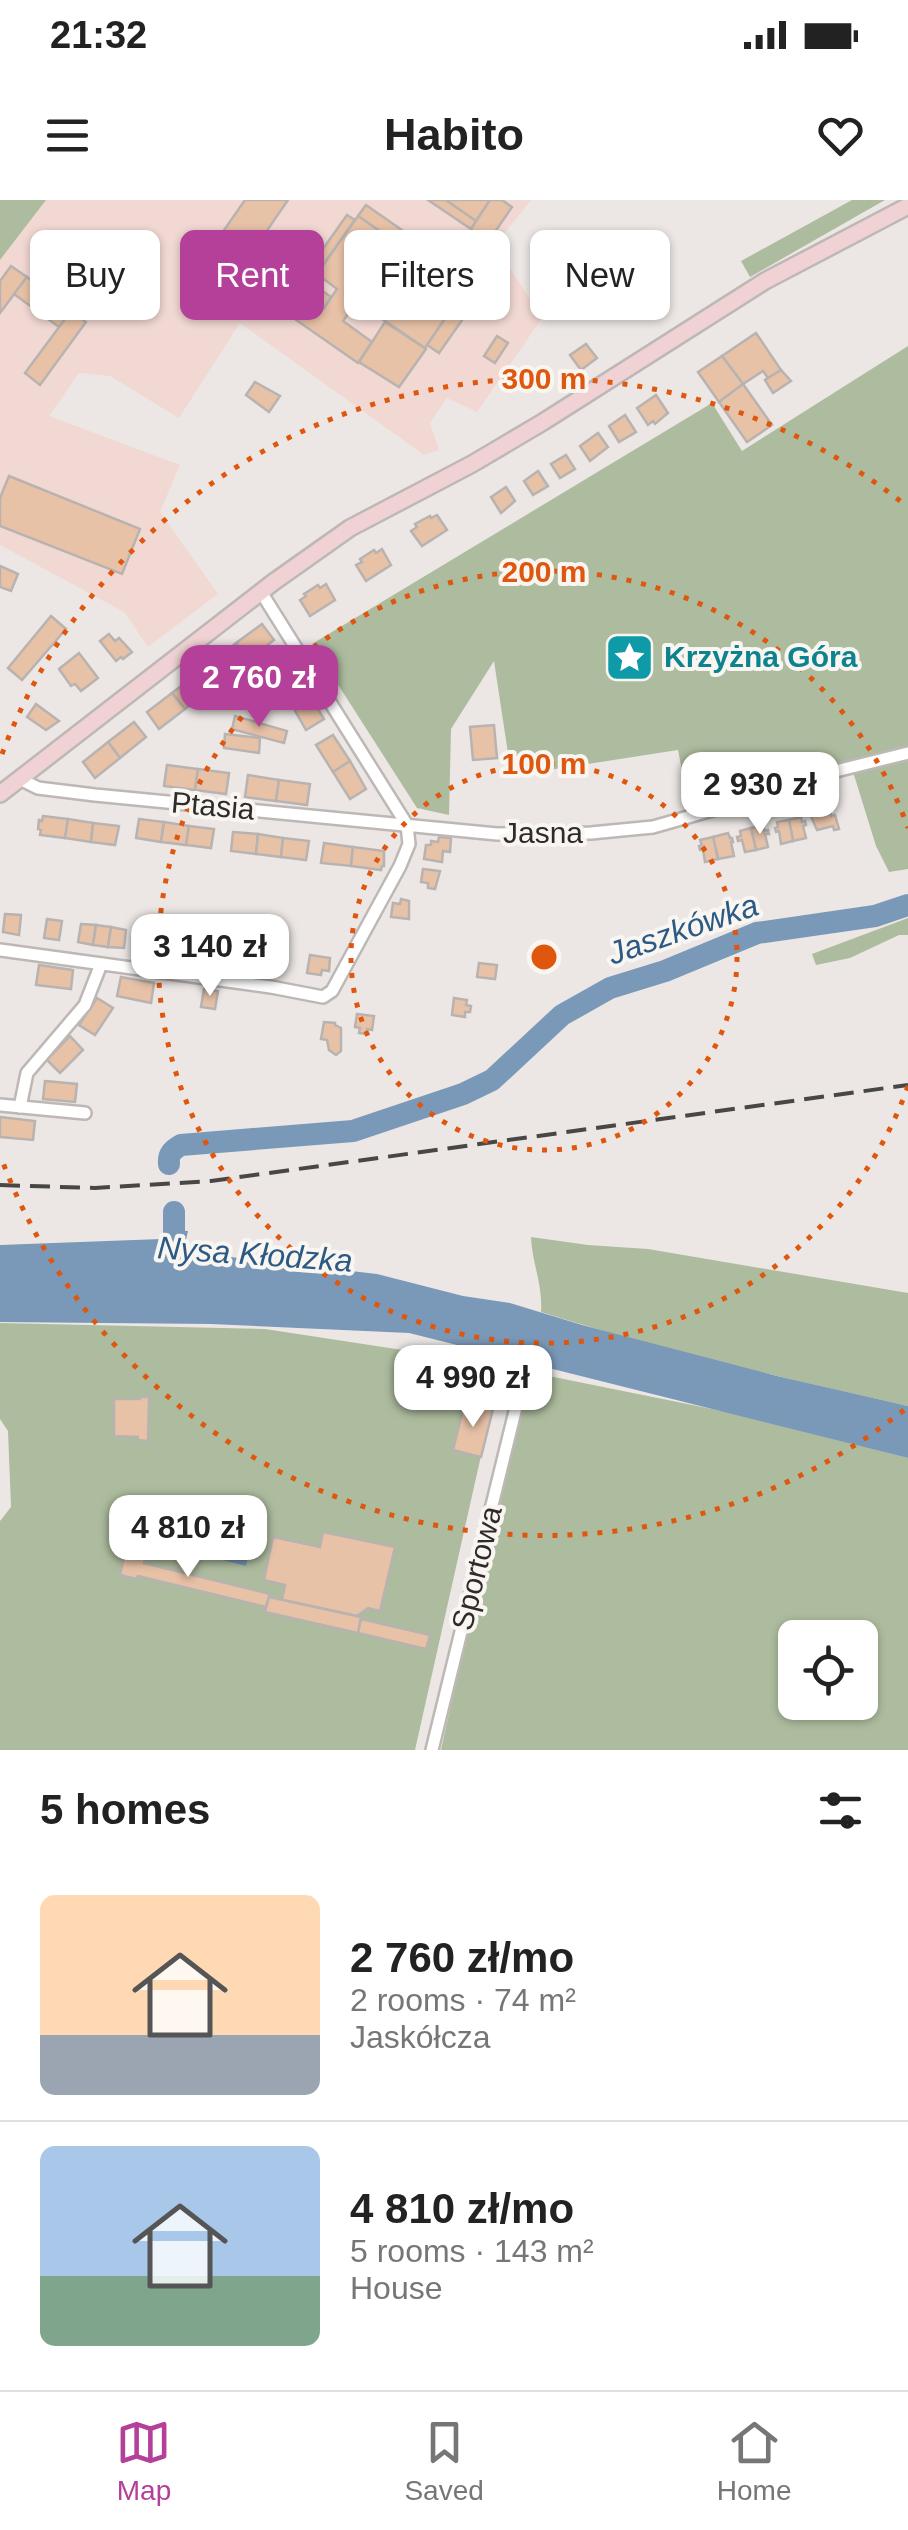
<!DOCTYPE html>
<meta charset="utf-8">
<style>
:root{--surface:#fff;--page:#f2f2f2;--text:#222;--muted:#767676;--line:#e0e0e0;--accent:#b44099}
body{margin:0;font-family:Arial,sans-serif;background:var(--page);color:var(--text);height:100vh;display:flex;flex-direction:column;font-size:38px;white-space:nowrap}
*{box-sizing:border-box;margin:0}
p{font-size:32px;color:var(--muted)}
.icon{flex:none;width:55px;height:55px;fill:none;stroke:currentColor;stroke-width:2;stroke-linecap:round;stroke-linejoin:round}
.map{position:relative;height:1550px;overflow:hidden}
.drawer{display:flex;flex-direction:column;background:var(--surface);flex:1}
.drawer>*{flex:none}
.top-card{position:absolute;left:30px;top:30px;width:850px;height:90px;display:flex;gap:20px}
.tools{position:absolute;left:778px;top:1420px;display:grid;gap:20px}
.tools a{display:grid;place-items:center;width:100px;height:100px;border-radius:15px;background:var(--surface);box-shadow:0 2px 8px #0004;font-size:50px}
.price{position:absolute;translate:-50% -85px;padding:0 22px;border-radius:20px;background:#fff;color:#222;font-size:32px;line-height:65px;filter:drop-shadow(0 2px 5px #0008)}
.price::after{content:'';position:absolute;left:50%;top:60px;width:30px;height:22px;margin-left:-15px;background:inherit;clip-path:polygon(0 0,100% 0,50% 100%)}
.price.current{background:var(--accent);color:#fff}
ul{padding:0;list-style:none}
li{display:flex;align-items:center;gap:30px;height:250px;padding:0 40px}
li+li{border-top:2px solid var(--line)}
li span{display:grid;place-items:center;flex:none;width:280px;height:200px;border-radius:15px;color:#555}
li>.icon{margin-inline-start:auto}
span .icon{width:120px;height:120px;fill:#fffc;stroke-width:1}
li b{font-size:42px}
h2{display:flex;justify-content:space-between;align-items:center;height:120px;padding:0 40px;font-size:42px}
.tag{padding:0 35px;border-radius:15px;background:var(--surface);box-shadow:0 2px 8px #0004;font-size:35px;line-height:90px}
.tag.current{background:var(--accent);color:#fff}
.status{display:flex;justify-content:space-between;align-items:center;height:70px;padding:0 50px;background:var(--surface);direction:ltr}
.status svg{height:28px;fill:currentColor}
header{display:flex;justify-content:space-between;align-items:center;height:130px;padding:0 40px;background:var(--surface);font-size:45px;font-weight:700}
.tab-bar{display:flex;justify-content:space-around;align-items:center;height:140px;border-top:2px solid var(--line);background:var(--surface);font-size:28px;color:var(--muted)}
.tab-bar a{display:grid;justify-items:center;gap:5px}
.tab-bar .current{color:var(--accent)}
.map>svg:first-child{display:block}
</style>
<div class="status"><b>21:32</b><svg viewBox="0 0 49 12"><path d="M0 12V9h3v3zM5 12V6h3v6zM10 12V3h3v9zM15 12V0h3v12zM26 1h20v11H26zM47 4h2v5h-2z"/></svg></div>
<header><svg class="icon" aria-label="menu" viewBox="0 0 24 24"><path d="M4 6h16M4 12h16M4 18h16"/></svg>Habito<svg class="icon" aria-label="heart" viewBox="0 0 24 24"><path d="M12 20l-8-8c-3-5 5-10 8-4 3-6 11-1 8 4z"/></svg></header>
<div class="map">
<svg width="908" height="1550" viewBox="0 0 908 1550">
<rect width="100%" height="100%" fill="#ece7e4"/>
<polygon fill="#f2d8d2" points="46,0 531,0 493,48 504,59 542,118 477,212 447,198 430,223 439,250 424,255 240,123 179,218 110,176 79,173 49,216 180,265 160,312 218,394 148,447 124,412 0,345 0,60"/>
<g fill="#adbc9e" fill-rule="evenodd">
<polygon points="0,0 46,0 0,60"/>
<polygon points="852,0 885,0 750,77 741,61"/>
<polygon points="908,146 908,669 889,672 876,646 850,562 690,611 678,550 549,570 511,573 494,461 451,529 449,615 417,608 312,444 712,203 742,251"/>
<polygon points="908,718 908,735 899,735 850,758 816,765 812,754"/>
<path d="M 531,1037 L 588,1045 L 648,1049 L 908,1093 L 908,1206 C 785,1178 661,1150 541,1112 C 543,1085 532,1063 531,1037 Z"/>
<polygon points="0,1123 265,1129 409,1151 500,1171 415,1550 0,1550 0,1321 11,1307 8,1231 0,1219"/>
<path d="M 524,1171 L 732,1213 L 908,1258 L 908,1550 L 441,1550 ZM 795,1438 L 860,1438 L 860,1502 L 795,1502 Z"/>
</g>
<g fill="#7a99b8">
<polygon points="169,1030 188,1031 184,1049 205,1054 377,1074 463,1096 510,1103 582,1125 777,1176 908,1206 908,1258 409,1133 211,1124 0,1122 0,1045 161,1039"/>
<polygon points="205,1331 252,1342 246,1366 199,1354"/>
</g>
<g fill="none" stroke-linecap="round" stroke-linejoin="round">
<g stroke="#7a99b8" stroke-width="22">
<path d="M 169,964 C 168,953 173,950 181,945 L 353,931 L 463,894 L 492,880 L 562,815 L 610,788 L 665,771 L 757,733 L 875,716 L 908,705"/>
<polyline points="174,1012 174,1059"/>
</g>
</g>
<g fill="#e8c2a7" stroke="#b8b3b0" stroke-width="2.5">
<polygon points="245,0 288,0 235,77 206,56"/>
<polygon points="428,0 446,0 477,21 471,29"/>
<polygon points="446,0 490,0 476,21"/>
<polygon points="490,0 502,0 512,7 488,42 471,29"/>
<polygon points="366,5 445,60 437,71 358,16"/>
<polygon points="347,15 355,20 316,75 308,70"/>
<polygon points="358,16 464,90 425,148 357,102 343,121 372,142 358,163 289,115 304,94 324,108 337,89 317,74"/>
<polygon points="11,66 27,77 0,113 0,81"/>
<polygon points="27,77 71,111 59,127 14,94"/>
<polygon points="312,83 331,97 324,108 304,94"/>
<polygon points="462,94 474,103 439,153 427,145"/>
<polygon points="71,111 86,122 40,185 25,173"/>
<polygon points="385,122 426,149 399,187 359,162"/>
<polygon points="756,133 781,170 768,178 763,171 743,184 722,156"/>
<polygon points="497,136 508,143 495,163 484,156"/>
<polygon points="586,144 597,158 581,170 570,155"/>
<polygon points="722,156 743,184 719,202 698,172"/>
<polygon points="781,170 791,181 773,193 765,180"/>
<polygon points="255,182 280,196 269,212 246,195"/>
<polygon points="743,184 772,225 747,242 719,202"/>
<polygon points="656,195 668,213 655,224 653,221 648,225 637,208"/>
<polygon points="625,215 636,232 619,242 609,226"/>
<polygon points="598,233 608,247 590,261 580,246"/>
<polygon points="566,255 575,269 560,278 551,264"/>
<polygon points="538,271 548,286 533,295 524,281"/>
<polygon points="9,276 140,329 122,374 0,326 0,298"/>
<polygon points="506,287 515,301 501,313 491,297"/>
<polygon points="437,315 447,330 422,346 411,331 417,327 415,324 430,316 431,318"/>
<polygon points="382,349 391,365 366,381 356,365 362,362 360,359 374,350 376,353"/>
<polygon points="0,366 18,374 11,391 0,387"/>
<polygon points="326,384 335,400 310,416 300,400 306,396 304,394 318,385 320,388"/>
<polygon points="51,416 66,429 22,480 8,468"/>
<polygon points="262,424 274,440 248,460 236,443"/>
<polygon points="109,434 115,441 119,438 132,452 123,459 121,457 116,461 100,441"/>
<polygon points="236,443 248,460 223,479 211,463"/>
<polygon points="79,453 98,478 81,491 75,484 71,486 59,469"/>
<polygon points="290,464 307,491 290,502 273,474"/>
<polygon points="198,473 210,489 185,509 172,493"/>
<polygon points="307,491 324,519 306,530 290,502"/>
<polygon points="172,493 185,509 159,529 147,512"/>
<polygon points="36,504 59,521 46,530 27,517"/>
<polygon points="235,516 287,531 284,543 232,529"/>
<polygon points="134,522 146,537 120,558 108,542"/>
<polygon points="494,525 497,558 473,560 470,527"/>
<polygon points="225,534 260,538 259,553 224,548"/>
<polygon points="333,535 350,561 333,572 316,545"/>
<polygon points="108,542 120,558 95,578 83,562"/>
<polygon points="350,561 366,589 350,599 333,572"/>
<polygon points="167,565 198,569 195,590 164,586"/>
<polygon points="198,569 229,573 226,594 195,590"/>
<polygon points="248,575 279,580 276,601 245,597"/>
<polygon points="279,580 310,584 307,605 276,601"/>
<polygon points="830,610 831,616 835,615 839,629 834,630 833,626 817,630 810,614"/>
<polygon points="43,616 68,619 65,638 40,635 41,630 38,629 39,620 42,621"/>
<polygon points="801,617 802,622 805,621 806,625 803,626 806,638 793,641 789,620"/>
<polygon points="68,619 93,623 91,642 65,638"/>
<polygon points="139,619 164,622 161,642 136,638"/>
<polygon points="789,620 793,641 781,644 779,631 776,632 775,628 778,627 777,622"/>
<polygon points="164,622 189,626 186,645 161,642"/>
<polygon points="93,623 119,626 115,645 91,642"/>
<polygon points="763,625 764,631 768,630 769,634 765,634 768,647 756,650 751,628"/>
<polygon points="189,626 214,629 211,648 186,645"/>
<polygon points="751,628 756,650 745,652 742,640 738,641 737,637 741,636 740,631"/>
<polygon points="233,632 258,634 256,654 231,651"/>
<polygon points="728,633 730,638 732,638 733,642 731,642 734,656 718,659 713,637"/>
<polygon points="258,634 283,638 281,657 256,654"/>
<polygon points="439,637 451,638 450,652 443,651 442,662 424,659 426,645 431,645 431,641 438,642"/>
<polygon points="713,637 718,659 705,662 703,650 700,650 699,646 702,645 700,640"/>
<polygon points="283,638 309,641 306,660 281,657"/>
<polygon points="324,643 353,647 351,666 321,663"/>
<polygon points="353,647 384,651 384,666 382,666 381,670 351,666"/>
<polygon points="423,669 440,671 435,689 428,688 428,683 421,682"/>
<polygon points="401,699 409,701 409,719 391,717 393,703 400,704"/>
<polygon points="5,714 21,715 19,735 3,732"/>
<polygon points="47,719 62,721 59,740 44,738"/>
<polygon points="81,724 96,725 93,745 78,742"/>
<polygon points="96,725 111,727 108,747 93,745"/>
<polygon points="111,727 126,730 124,748 108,747"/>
<polygon points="145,732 161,734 158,754 143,751"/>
<polygon points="185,738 201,740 198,758 183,757"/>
<polygon points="310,755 330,758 329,771 322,770 321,775 307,773"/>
<polygon points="479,763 497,765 495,779 477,777"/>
<polygon points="39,765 73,770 71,789 36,785"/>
<polygon points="121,777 154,783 151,803 117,796"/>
<polygon points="204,789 218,791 215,809 201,807"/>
<polygon points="97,798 113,808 95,835 79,825"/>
<polygon points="454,798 467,800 466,805 471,806 470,812 465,812 465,817 452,815"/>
<polygon points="357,814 374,816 372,830 367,829 366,834 359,833 360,828 355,827"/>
<polygon points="324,822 335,823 335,825 341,828 341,851 336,855 329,850 327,840 321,839"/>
<polygon points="70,836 83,850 60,873 47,860"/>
<polygon points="45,881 77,884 75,902 43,899"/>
<polygon points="0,917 35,921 33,940 0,937"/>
<polygon points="140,1197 149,1197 148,1241 138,1240 138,1237 114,1236 114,1199 140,1199"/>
<polygon points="465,1202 493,1209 481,1257 453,1250"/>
<polygon points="323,1332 395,1347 380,1411 368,1408 357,1416 282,1400 285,1385 264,1380 273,1337 320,1347"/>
<polygon points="126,1349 147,1353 144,1363 270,1394 266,1407 138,1376 137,1379 120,1375"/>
<polygon points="269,1397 361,1417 358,1433 265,1412"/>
<polygon points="361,1419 430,1435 426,1449 358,1433"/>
</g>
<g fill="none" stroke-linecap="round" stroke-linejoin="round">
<defs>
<g id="street">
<polyline points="20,579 38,588 95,595 497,634 591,633 653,627 758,597 832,572 908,553"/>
<polyline points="0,750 271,787 323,797 332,791 400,666 409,644 407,625 261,392"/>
<polyline points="0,905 85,913"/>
<polyline points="20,907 27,873 85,805 101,764"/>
<polyline points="432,1550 521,1187"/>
</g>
<polyline id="secondary" points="0,594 275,381 350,328 472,264 543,222 765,81 908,6"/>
</defs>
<use href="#street" stroke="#bdb8b5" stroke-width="16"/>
<use href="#secondary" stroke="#bdb8b5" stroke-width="20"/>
<use href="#street" stroke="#fff" stroke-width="11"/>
<use href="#secondary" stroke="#f0d2d4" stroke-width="15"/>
<polyline stroke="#494745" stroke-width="4" stroke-dasharray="20 10" stroke-linecap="butt" points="0,985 95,988 211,981 908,885"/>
</g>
<g fill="none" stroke="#df570e" stroke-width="5" stroke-dasharray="5 10">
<circle cx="544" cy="757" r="193"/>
<path d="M908 886A386 386 0 1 1 908 628"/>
<path d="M904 1210A579 579 0 0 1 2 960M2 554A579 579 0 0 1 904 304"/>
</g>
<defs>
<symbol id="sight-square" viewBox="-11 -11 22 22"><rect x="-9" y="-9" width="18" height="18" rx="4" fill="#0f9aa8" stroke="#f9f5f1"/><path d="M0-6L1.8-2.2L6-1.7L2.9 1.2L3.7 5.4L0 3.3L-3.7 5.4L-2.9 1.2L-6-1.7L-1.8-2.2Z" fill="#fff"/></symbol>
</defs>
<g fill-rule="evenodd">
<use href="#sight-square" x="602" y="430" width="55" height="55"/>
</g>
<g text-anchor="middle" stroke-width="8" stroke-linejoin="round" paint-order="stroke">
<g font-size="30" font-weight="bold" fill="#0d838f" stroke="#f9f5f1" text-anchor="start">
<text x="664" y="467">Krzyżna Góra</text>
</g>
<g font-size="30" fill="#2e2c2b" stroke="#f9f5f1">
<text transform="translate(213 606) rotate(5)" y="10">Ptasia</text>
<text x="543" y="643">Jasna</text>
<text transform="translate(477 1368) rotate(-76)" y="10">Sportowa</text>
</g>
<g font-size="32" font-style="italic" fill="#2b5a85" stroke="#f9f5f1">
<text transform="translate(683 729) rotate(-19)" y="11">Jaszkówka</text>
<text transform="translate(255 1054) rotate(4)" y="11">Nysa Kłodzka</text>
</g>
</g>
<circle cx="544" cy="757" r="15" fill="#df570e" stroke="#f9f5f1" stroke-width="5"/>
<g font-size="30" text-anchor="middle" font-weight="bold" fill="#df570e" stroke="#f9f5f1" stroke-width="8" stroke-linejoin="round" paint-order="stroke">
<text x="544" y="189">300 m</text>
<text x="544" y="382">200 m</text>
<text x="544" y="574">100 m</text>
</g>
</svg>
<div class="tools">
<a><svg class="icon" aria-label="locate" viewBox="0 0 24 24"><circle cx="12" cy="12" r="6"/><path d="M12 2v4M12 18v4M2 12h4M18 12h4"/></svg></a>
</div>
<b class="price current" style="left:259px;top:530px">2 760 zł</b>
<b class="price" style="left:760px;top:637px">2 930 zł</b>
<b class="price" style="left:210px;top:799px">3 140 zł</b>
<b class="price" style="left:473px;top:1230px">4 990 zł</b>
<b class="price" style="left:188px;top:1380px">4 810 zł</b>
<div class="top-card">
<a class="tag">Buy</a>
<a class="tag current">Rent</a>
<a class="tag">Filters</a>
<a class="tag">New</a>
</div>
</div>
<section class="drawer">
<h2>5 homes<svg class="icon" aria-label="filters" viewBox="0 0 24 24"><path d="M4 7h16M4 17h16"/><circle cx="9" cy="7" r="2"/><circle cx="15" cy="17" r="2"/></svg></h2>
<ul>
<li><span style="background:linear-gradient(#ffd9b3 70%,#9aa5b1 0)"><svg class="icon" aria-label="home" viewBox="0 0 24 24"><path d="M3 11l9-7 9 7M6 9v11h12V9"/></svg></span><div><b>2 760 zł/mo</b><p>2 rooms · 74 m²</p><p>Jaskółcza</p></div></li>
<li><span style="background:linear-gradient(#a9c7e8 65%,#7fa58c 0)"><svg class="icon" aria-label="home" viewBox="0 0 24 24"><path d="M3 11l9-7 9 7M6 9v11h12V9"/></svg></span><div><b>4 810 zł/mo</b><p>5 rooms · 143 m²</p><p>House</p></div></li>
</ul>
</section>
<nav class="tab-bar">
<a class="current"><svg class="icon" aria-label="map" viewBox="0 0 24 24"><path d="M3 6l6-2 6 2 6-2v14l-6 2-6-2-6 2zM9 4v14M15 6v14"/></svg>Map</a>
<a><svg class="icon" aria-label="saved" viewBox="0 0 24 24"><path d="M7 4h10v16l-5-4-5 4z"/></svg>Saved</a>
<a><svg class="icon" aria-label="home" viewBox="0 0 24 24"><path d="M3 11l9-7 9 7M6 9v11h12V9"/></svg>Home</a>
</nav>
